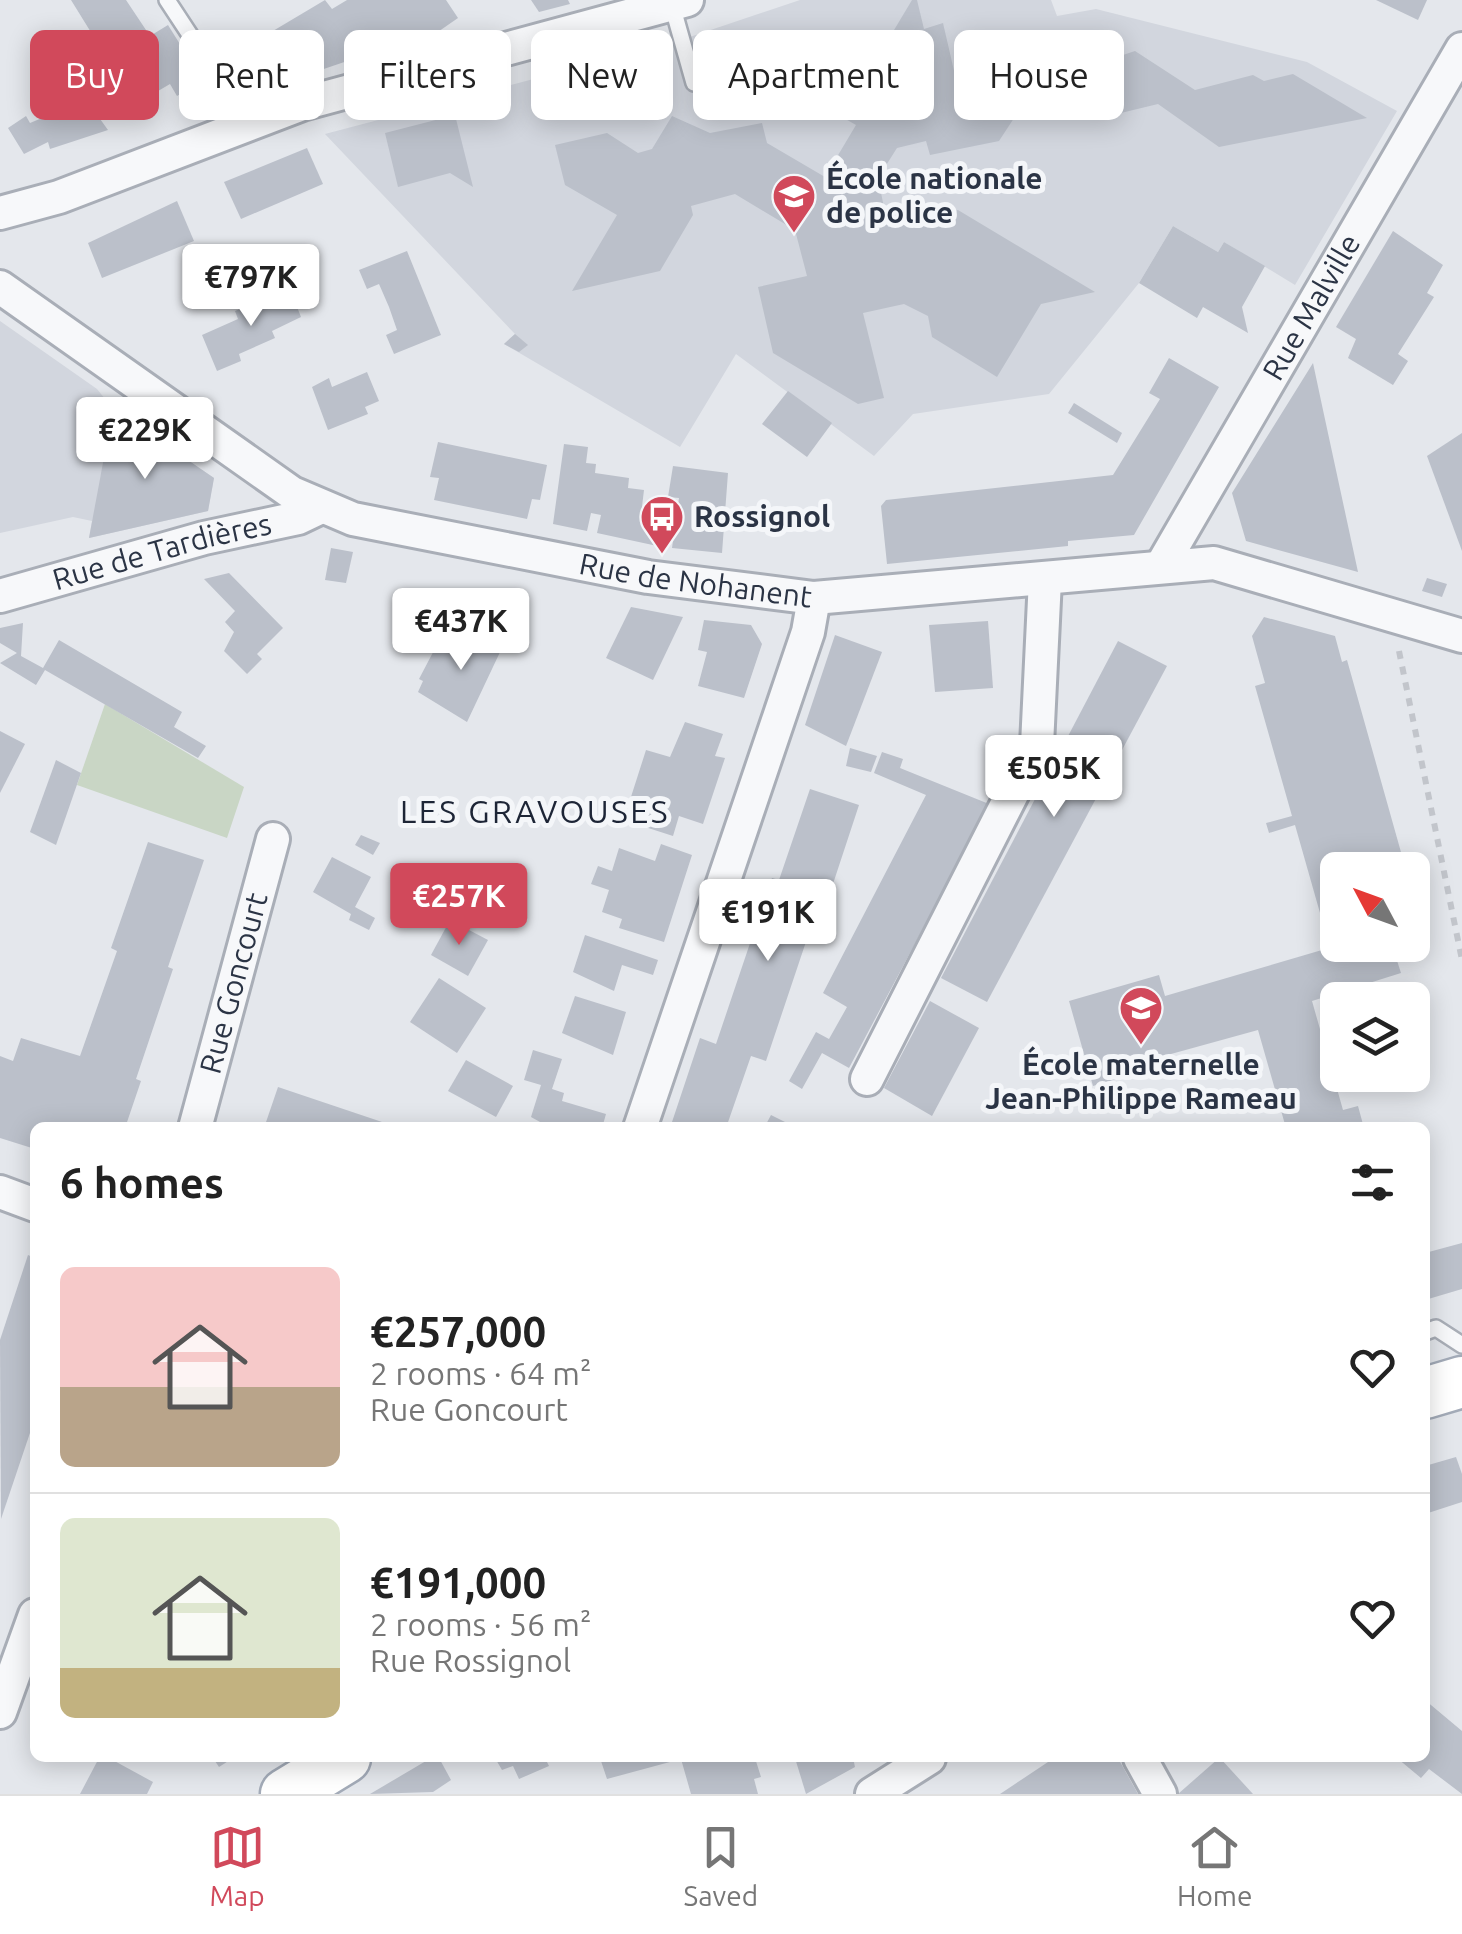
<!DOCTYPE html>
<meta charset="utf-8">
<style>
:root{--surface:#fff;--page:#f6f6f6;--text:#222;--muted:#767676;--line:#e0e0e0;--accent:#d1495b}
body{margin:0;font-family:Ubuntu,sans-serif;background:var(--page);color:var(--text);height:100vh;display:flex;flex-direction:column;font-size:38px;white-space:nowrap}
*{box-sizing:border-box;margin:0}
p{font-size:32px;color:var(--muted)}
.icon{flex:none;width:55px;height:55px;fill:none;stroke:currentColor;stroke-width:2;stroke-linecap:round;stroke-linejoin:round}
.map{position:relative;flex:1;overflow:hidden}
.sheet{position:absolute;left:30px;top:1122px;width:1400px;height:640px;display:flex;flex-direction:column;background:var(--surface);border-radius:15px;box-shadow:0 5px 25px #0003}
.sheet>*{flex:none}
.top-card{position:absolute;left:30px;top:30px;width:1402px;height:90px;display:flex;gap:20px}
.needle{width:65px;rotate:311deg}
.fabs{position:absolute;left:1320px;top:852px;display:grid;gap:20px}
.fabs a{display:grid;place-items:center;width:110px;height:110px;border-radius:15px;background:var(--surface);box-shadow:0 5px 25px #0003;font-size:50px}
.price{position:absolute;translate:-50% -85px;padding:0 22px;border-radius:10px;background:#fff;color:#222;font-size:32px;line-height:65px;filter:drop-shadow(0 2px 5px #0008)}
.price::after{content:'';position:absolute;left:50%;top:60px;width:30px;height:22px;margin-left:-15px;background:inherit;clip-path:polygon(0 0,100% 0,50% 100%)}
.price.current{background:var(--accent);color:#fff}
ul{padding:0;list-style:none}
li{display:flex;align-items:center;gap:30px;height:250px;padding:0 30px}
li+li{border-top:2px solid var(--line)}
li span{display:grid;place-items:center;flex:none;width:280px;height:200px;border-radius:15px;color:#555}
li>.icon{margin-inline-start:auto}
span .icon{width:120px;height:120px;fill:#fffc;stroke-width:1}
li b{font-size:42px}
h2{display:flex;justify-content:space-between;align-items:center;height:120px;padding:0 30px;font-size:42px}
.pill{padding:0 35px;border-radius:15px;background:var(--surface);box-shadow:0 5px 25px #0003;font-size:35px;line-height:90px}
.pill.current{background:var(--accent);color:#fff}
.menu{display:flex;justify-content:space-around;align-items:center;height:140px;border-top:2px solid var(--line);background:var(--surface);font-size:28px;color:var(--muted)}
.menu a{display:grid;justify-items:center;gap:5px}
.menu .current{color:var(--accent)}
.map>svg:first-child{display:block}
</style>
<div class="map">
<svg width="1462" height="1794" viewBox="0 0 1462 1794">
<rect width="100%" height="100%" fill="#e4e7ec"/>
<g fill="#d2d6de">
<polygon points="800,0 1051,0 1057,16 1096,9 1307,62 1397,111 1295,285 1224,242 1218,252 1173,226 1139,283 1049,394 913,414 874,456 736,354 680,447 504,344 515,334 325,134 681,40"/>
<polygon points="0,321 97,389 113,409 214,478 208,511 89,538 92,521 73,517 0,533"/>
</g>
<polygon fill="#c9d6c5" points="105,704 244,787 227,838 77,785"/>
<g fill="#bbc0ca">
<polygon points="71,0 126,0 150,36 168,25 203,81 177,96 170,84 119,114 92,72 110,63"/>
<polygon points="325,0 332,9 347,0 446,0 458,18 419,45 400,52 392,38 359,57 247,95 238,90 221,62"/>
<polygon points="531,0 568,0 570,4 539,12"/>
<polygon points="912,0 917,0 924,29 943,23 955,75 1080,44 1088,49 1107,45 1123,55 1135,51 1195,90 1253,75 1264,81 1293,74 1367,118 1219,147 1158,104 1092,120 1060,101 1018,112 999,141 930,155 926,141 897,148 878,178 888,227 958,210 1095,292 1041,304 997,377 932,337 928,316 904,304 863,313 884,398 858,404 773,353 758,287 807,276 795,230 735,194 691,206 693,215 660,271 572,291 617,215 565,185 555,145 607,133 638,153 652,149 672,116 710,133 762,123 767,143 825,177 856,125 842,117"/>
<polygon points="1376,0 1427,0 1418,20"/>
<polygon points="81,95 84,107 90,105 108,130 50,149 48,142 24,154 8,128 26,116 30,123 42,118 39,106"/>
<polygon points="455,115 473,187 450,173 398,187 385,133"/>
<polygon points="307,148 323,184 241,219 224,182"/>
<polygon points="177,201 194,241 102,278 88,243"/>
<polygon points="1173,226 1218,252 1224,242 1265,266 1242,307 1248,333 1203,307 1197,318 1139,283"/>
<polygon points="1393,231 1443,265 1427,293 1434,297 1398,354 1408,361 1393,385 1348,358 1356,339 1336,327"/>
<polygon points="407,251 441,335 394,354 386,335 397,330 389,307 379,284 367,289 359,270"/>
<polygon points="290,289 301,317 272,331 275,338 239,354 241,361 217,371 202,335 238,319 235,311"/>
<polygon points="515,334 528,345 519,352 504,344"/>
<polygon points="1169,358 1219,387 1134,535 1068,541 1068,546 887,564 881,506 886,500 1113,475 1160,399 1149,393"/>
<polygon points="1313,363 1323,410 1358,572 1246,541 1232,493"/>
<polygon points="367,372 379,401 365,407 368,414 328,430 312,387 329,378 332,387"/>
<polygon points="788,391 832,423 807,457 762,424"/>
<polygon points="1074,403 1122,433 1117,443 1068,413"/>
<polygon points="113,409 214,478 208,511 89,538"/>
<polygon points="1462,433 1462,551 1427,456"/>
<polygon points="438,442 547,465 540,500 532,499 527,519 434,500 439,478 430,477"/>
<polygon points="564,444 588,447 586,463 596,464 595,473 629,478 628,488 644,490 641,515 666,518 662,547 597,533 601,515 591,513 587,531 553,524"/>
<polygon points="673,466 728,473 722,553 672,548 679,498 668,497"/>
<polygon points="331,548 353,552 346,583 325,580"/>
<polygon points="229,573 283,628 257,654 262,659 247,674 224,651 234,632 225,622 235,611 204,579"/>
<polygon points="1427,578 1447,584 1442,597 1422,591"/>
<polygon points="631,607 683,617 653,680 606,658"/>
<polygon points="1264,617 1335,636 1342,662 1347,660 1406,870 1338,870 1338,923 1324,927 1295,825 1269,833 1266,823 1292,816 1255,686 1265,683 1252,636"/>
<polygon points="704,620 751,625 762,644 744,698 698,686 707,652 698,650"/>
<polygon points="988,621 993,688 935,692 929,625"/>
<polygon points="23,623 21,656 43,668 59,640 182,712 174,727 206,746 198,758 45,670 36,685 0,663 17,653 0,643 0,628"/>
<polygon points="492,625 509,633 467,722 418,692 423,681 419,679 441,637 479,652"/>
<polygon points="835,635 882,652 846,746 805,725"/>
<polygon points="1118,641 1167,666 987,1002 941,978"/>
<polygon points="685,722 723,734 715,756 725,758 703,824 679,816 673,836 642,826 637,819 641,809 649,806 630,800 646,750 670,757"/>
<polygon points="0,731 25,744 0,793"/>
<polygon points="850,748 877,756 871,772 846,766"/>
<polygon points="882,752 903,759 900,768 989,804 849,1068 822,1053 802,1089 789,1081 816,1032 829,1039 847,1007 823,993 926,795 874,773"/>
<polygon points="56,760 81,773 56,845 30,832"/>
<polygon points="810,789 859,805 829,896 822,894 766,1061 751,1056 726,1128 670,1128 700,1038 716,1044 772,878 779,880"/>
<polygon points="361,835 380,843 373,855 355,845"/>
<polygon points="148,842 204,860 168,967 173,969 136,1079 141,1081 125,1128 35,1128 35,1149 0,1138 0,1056 13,1061 21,1038 80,1056 117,951 111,948"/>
<polygon points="661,844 692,855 664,942 619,928 622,919 602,912 609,890 591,884 598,866 612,871 619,848 655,861"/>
<polygon points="332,857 371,877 355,907 375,918 369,930 349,920 351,914 313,892"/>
<polygon points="450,920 488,940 468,976 431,955"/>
<polygon points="585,935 658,960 653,975 622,965 614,991 573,972"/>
<polygon points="1339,945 1392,945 1401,973 1312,1001 1343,1110 1358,1106 1364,1128 1286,1128 1258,1030 1142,1062 1144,1071 1093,1086 1069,1001 1159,975 1165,996"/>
<polygon points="439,978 486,1008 457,1053 410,1022"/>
<polygon points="575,996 626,1012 613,1055 562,1033"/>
<polygon points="930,1001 979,1028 932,1116 884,1088"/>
<polygon points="533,1050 562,1059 552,1089 564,1093 562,1101 606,1114 602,1128 551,1128 531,1117 541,1085 524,1080"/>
<polygon points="466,1060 513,1086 496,1117 448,1091"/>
<polygon points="278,1087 385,1123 383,1128 264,1128"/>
<polygon points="771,1115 785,1122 782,1128 764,1128"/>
<polygon points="1462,1243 1462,1289 1425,1300 1425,1253"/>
<polygon points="28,1255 35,1258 35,1418 1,1519 0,1340"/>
<polygon points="1456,1457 1462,1474 1462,1502 1425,1514 1425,1466"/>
<polygon points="1425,1700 1462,1731 1462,1794 1429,1769 1421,1778 1397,1758 1425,1758"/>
<polygon points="99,1758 109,1758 153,1782 147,1794 80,1794"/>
<polygon points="213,1758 233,1758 219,1767"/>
<polygon points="431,1758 439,1758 451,1780 433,1792 370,1794"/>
<polygon points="495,1758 545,1758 549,1766 519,1779 513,1766 502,1770"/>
<polygon points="600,1758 755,1758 761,1777 754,1779 758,1794 691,1794 681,1759 607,1779"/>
<polygon points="795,1758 853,1758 855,1767 806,1794"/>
<polygon points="1054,1758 1118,1758 1138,1794 1000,1794"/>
<polygon points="1220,1758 1253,1794 1178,1794 1219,1758"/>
</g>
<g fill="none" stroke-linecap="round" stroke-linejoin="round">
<defs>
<g id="service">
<polyline points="167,0 215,73 238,125"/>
<polyline points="672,5 694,83"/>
<polyline points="1425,1332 1436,1328 1462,1345"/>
</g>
<g id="minor">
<polyline points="0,213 59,197 302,104 687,0"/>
<path id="s1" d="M 0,287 L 292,493 L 353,519 L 648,577 L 814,598 L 1214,563 L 1462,636"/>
<path id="s2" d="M 1162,565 L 1462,49"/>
<path id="s3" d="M 0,596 L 204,538 L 298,518 L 321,507"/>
<polyline points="867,1079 1037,745 1045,579"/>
<path id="s4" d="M 195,1128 L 273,839"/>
<polyline points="640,1128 808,632 814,598"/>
<polyline points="0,1192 35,1205"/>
<polyline points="0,1712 35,1615"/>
<polyline points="1140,1758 1160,1794"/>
<polyline points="872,1794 929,1758"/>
</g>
<g id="primary">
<polyline points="1425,1393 1462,1382"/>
<polyline points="286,1794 345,1758"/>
</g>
</defs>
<use href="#service" stroke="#a9aeb7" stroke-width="20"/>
<use href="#minor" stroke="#a9aeb7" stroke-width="38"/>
<use href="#primary" stroke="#a3abb8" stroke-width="55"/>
<polyline stroke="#c2c5cb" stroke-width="6" stroke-dasharray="8 8" stroke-linecap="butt" points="1399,651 1462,960"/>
<use href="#service" stroke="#f7f8fa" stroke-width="15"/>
<use href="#minor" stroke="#f7f8fa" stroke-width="32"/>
<use href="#primary" stroke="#fff" stroke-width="50"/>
</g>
<defs>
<symbol id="university-pin" viewBox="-11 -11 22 30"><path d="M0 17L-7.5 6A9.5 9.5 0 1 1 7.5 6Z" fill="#d1495b" stroke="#f4f6f9"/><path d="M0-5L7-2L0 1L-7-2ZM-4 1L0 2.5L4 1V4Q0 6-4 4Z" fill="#fff"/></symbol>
<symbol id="bus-pin" viewBox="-11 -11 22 30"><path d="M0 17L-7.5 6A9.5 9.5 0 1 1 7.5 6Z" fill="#d1495b" stroke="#f4f6f9"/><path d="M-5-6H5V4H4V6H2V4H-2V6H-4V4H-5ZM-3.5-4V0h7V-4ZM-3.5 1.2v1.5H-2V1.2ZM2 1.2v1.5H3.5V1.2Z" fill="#fff"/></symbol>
<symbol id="school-pin" viewBox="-11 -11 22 30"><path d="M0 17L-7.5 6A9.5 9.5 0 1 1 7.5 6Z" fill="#d1495b" stroke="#f4f6f9"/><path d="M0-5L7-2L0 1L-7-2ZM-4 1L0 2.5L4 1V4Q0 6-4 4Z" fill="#fff"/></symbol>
</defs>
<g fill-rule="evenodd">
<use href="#university-pin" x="769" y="171" width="50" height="68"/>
<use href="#bus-pin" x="637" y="492" width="50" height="68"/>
<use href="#school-pin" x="1116" y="983" width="50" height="68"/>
</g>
<g text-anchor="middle" stroke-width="10" stroke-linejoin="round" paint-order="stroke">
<g font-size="30" font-weight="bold" fill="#2b3445" stroke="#f4f6f9" text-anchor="start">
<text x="826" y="189">École nationale<tspan x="826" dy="34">de police</tspan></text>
<text x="694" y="527">Rossignol</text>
<text x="1141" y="1075" text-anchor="middle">École maternelle<tspan x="1141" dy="34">Jean-Philippe Rameau</tspan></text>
</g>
<g font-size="30" fill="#2b3445" stroke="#f4f6f9">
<text dy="10" stroke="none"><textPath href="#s2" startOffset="298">Rue Malville</textPath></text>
<text dy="10" stroke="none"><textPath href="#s3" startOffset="168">Rue de Tardières</textPath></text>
<text dy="10" stroke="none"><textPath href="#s1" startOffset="772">Rue de Nohanent</textPath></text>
<text dy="10" stroke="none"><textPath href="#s4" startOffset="150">Rue Goncourt</textPath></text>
</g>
<g font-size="32" letter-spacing="2.5" fill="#1d2536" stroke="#f4f6f9">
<text x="535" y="823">LES GRAVOUSES</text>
</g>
</g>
</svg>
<div class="fabs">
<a><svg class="needle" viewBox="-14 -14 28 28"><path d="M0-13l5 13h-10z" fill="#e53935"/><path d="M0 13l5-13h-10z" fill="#767676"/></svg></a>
<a><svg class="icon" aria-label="layers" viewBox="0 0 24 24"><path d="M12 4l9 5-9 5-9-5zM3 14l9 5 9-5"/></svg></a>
</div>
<b class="price" style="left:251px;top:329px">€797K</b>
<b class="price" style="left:145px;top:482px">€229K</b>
<b class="price" style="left:461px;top:673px">€437K</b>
<b class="price" style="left:1054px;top:820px">€505K</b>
<b class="price current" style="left:459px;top:948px">€257K</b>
<b class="price" style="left:768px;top:964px">€191K</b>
<div class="top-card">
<a class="pill current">Buy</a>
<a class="pill">Rent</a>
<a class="pill">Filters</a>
<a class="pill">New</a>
<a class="pill">Apartment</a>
<a class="pill">House</a>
</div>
<section class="sheet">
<h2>6 homes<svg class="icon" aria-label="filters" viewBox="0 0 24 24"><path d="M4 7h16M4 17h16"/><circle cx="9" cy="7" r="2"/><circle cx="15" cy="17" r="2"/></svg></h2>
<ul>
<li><span style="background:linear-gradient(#f6c9c9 60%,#b9a48a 0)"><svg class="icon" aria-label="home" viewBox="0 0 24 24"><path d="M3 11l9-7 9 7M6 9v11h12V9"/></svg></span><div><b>€257,000</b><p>2 rooms · 64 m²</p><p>Rue Goncourt</p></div><svg class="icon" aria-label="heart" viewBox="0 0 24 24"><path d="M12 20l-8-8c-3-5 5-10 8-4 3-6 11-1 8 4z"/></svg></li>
<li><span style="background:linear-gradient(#dfe7d0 75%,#c2b280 0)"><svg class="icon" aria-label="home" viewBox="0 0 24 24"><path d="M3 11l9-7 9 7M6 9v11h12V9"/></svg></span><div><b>€191,000</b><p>2 rooms · 56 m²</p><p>Rue Rossignol</p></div><svg class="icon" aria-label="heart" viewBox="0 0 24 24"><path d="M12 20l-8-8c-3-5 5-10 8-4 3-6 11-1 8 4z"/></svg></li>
</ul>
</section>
</div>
<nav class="menu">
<a class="current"><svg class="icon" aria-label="map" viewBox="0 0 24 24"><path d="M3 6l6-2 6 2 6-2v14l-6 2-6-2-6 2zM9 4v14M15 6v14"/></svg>Map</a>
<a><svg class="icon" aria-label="saved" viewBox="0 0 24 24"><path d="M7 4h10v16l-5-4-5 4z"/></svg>Saved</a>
<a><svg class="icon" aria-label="home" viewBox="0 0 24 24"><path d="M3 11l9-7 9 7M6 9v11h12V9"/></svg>Home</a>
</nav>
